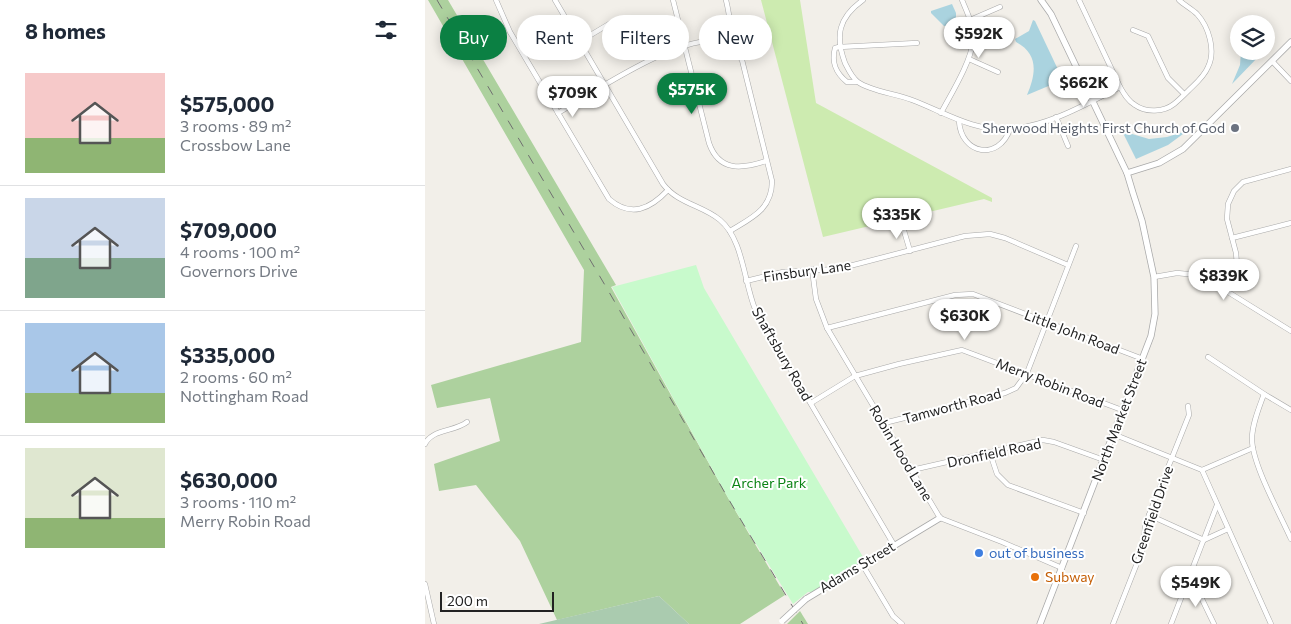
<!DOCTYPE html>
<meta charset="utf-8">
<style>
:root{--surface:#fff;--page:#f2f2f3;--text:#1f2937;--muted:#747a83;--line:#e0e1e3;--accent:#0b8043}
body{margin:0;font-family:Commissioner,sans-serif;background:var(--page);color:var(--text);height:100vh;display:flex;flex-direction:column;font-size:19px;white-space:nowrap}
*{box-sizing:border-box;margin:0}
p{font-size:16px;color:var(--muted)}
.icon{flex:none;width:28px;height:28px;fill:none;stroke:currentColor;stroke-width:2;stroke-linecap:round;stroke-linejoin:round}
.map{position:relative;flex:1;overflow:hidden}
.details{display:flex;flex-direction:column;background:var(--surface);width:425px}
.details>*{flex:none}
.guide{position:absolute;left:15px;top:15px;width:475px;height:45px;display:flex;gap:10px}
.fabs{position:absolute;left:805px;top:15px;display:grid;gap:10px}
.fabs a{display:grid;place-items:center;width:45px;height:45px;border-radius:50%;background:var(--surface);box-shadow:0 2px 12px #0003;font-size:25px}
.scale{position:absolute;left:15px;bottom:12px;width:114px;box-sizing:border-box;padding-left:5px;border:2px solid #222;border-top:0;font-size:14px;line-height:18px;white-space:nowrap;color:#222;-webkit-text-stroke:4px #fff;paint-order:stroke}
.price{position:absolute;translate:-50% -42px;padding:0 11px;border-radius:18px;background:#fff;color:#222;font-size:16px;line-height:32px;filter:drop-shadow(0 1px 2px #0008)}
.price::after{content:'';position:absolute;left:50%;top:30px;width:15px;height:11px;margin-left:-8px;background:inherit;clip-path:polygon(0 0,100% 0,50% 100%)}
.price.selected{background:var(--accent);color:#fff}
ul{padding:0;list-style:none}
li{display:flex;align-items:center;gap:15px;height:125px;padding:0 25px}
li+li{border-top:1px solid var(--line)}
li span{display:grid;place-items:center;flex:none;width:140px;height:100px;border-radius:0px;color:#555}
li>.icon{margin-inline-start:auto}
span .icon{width:60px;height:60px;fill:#fffc;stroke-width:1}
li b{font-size:21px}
h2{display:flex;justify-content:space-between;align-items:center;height:60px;padding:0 25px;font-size:21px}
.pill{padding:0 18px;border-radius:22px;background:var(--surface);box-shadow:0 2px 12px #0003;font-size:18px;line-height:45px}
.pill.selected{background:var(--accent);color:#fff}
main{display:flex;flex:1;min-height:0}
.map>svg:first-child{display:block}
</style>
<main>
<section class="details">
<h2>8 homes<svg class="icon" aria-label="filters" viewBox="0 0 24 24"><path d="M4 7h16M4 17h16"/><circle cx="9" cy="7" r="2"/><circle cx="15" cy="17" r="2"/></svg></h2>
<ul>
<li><span style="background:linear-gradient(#f6c9c9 65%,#8fb573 0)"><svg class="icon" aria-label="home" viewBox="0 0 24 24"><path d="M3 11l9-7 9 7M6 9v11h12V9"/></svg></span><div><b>$575,000</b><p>3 rooms · 89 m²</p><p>Crossbow Lane</p></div></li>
<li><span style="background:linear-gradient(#c9d6e8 60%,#7fa58c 0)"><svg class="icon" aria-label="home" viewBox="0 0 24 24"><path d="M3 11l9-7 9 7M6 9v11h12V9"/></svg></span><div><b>$709,000</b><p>4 rooms · 100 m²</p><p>Governors Drive</p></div></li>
<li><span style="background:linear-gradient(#a9c7e8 70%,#8fb573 0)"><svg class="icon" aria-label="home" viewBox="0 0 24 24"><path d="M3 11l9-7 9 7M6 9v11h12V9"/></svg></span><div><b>$335,000</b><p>2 rooms · 60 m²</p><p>Nottingham Road</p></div></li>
<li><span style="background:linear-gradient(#dfe7d0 70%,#8fb573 0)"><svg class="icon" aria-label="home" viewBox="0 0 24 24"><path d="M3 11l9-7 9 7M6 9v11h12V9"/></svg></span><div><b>$630,000</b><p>3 rooms · 110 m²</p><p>Merry Robin Road</p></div></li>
</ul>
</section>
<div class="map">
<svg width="866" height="624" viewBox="0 0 866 624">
<rect width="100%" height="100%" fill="#f2efe9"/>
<polygon fill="#cdebb0" points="336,0 375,0 391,103 567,198 567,202 559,199 398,237"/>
<g fill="#add19e">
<polygon points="3,0 23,0 191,285 186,287 307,505 360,595 315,624 264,624 234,596 132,620 95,541 51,485 14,491 9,464 75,441 65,398 12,408 6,385 156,342 159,270"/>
<polygon points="375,611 383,624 362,624"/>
</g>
<polygon fill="#aacbaf" points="234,596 264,624 114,624"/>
<polygon fill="#c8facc" points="271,265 279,288 441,562 391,592 383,592 368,604 307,505 187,287"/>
<g fill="#aad3df">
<polygon points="527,4 531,13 531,25 519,26 506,13 506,11"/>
<path d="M 608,20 L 610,21 L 637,78 L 633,82 L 602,95 C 611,74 614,54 591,42 L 590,39 L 604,31 Z"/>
<polygon points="816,51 836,51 834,56 807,84 815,65"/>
<polygon points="697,131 724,139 742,137 758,132 758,134 743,145 711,159"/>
</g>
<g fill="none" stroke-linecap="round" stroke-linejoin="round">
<defs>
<g id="minor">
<path d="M 71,0 L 85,32 L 184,199 C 206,218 225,209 243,190"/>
<path d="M 130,0 L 238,184 C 253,204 277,205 295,220 C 318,239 319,282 330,309 L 469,545"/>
<path d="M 248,0 L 284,143 C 294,172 317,169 341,161"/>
<path d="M 438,0 C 413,18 410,36 420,63 C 423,69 427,78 433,82 C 445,91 472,94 487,100 C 519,112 549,132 585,129 C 624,126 661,104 695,87 C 699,94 703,101 710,105 C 721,113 739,112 749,104 C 754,100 759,95 763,91 C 770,84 779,77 783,67 C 791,51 784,27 772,14 C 767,9 759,5 754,0"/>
<polyline points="654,0 695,87"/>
<polyline points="545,20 575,7"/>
<polyline points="708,30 723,36 743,78 759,94"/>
<polyline points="154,42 184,24 197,20"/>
<path d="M 299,42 C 307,27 305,17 301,0"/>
<polyline points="544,59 573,72"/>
<polyline points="847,61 866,81"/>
<path d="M 432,82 L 422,82 C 411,73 406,63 410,48 L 414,47 L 492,43"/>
<path d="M 133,113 C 167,93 259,31 297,42 C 306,45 312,52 317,60 L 347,181 C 347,210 326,218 305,231"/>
<path d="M 516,113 C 526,94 546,62 548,41 C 550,28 542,12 537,0"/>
<polyline points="631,117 643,146"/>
<path d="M 534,121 C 536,155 574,161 585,129"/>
<polyline points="477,224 485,251"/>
<polyline points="807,238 866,223"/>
<polyline points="387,269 391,299 402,328 515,518 577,542 637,568"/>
<polyline points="729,277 752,273 772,275 803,292 866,331"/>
<polyline points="321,281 358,272 413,269 540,236 565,234 580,238 643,265"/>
<polyline points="803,292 813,276 811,253 802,219 803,204 809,191 818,182 866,169"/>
<polyline points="402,328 530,295 548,294 718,359"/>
<polyline points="783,357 839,394 866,410"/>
<path d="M 839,394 C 834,408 827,424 827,439 C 827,464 855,514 866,539"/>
<polyline points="386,403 430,376 474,364 537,350 697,410"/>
<polyline points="459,423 580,393 591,388 602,373 651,246"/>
<polyline points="688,434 777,470 828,448"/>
<path d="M 0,444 C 7,429 29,432 42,422"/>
<polyline points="565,453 572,474 583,485 659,513"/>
<polyline points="487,470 618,440 629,442 679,460"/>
<polyline points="777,470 846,624"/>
<polyline points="724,515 779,540 803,529"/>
<polyline points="437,564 468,616 477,624"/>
<polyline points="0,584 9,624"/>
<polyline points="761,585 775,595 789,624"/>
<polyline points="688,624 718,548 720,527 724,515 764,415 763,406"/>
<polyline points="746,624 792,505"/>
</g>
<g id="tertiary">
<polyline points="702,173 734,163 758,149 866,42"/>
<polyline points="381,599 515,518"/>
<polyline points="615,624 726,336 730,314 729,277 717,221 708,193 702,173 626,14 616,0"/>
</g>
</defs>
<use href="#minor" stroke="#a9a9a9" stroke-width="5.5"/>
<use href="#tertiary" stroke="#a9a9a9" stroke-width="7"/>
<use href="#minor" stroke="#fff" stroke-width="4.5"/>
<use href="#tertiary" stroke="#fff" stroke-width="5.5"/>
<polyline stroke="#707070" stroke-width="1" stroke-dasharray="10 10" stroke-linecap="butt" points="12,0 184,292 307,505 378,624"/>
<defs>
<polyline id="tertiary-bridge" points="357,621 381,599"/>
</defs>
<use href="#tertiary-bridge" stroke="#a9a9a9" stroke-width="7" stroke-linecap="butt"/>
<use href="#tertiary-bridge" stroke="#fff" stroke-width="5.5"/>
</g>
<circle fill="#6b7280" stroke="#fff" stroke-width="2" cx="810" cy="128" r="5"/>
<circle fill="#3f7fe0" stroke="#fff" stroke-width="2" cx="554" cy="553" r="5"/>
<circle fill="#e8710a" stroke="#fff" stroke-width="2" cx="610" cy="577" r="5"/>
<g text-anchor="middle" stroke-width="4" stroke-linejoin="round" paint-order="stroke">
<g font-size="14" fill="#5b616d" stroke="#fff" text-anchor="end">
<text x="800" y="133">Sherwood Heights First Church of God</text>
</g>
<g font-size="14" fill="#222" stroke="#fff">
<text transform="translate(382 271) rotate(-8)" y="5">Finsbury Lane</text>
<text transform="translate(647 332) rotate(21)" y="5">Little John Road</text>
<text transform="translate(357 354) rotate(60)" y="5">Shaftsbury Road</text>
<text transform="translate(625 383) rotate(21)" y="5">Merry Robin Road</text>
<text transform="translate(527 406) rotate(-15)" y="5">Tamworth Road</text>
<text transform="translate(694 420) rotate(-69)" y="5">North Market Street</text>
<text transform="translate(476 453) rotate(59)" y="5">Robin Hood Lane</text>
<text transform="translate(569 453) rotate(-12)" y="5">Dronfield Road</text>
<text transform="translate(727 515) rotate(-71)" y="5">Greenfield Drive</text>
<text transform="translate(432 567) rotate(-31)" y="5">Adams Street</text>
</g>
<g font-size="14" fill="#0c8416" stroke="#fff">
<text x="344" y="488">Archer Park</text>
</g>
<g font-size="14" fill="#366cbe" stroke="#fff" text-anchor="start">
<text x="564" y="558">out of business</text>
</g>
<g font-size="14" fill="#c56008" stroke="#fff" text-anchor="start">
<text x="620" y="582">Subway</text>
</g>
</g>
</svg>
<div class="fabs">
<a><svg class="icon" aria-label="layers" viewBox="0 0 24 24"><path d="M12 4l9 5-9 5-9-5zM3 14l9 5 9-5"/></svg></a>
</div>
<div class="scale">200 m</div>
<b class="price" style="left:554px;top:59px">$592K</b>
<b class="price" style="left:659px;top:108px">$662K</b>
<b class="price selected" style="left:267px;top:115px">$575K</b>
<b class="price" style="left:148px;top:118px">$709K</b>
<b class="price" style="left:472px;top:240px">$335K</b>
<b class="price" style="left:799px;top:301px">$839K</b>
<b class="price" style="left:540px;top:341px">$630K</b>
<b class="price" style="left:771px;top:608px">$549K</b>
<div class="guide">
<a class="pill selected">Buy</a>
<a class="pill">Rent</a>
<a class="pill">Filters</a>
<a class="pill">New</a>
</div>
</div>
</main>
